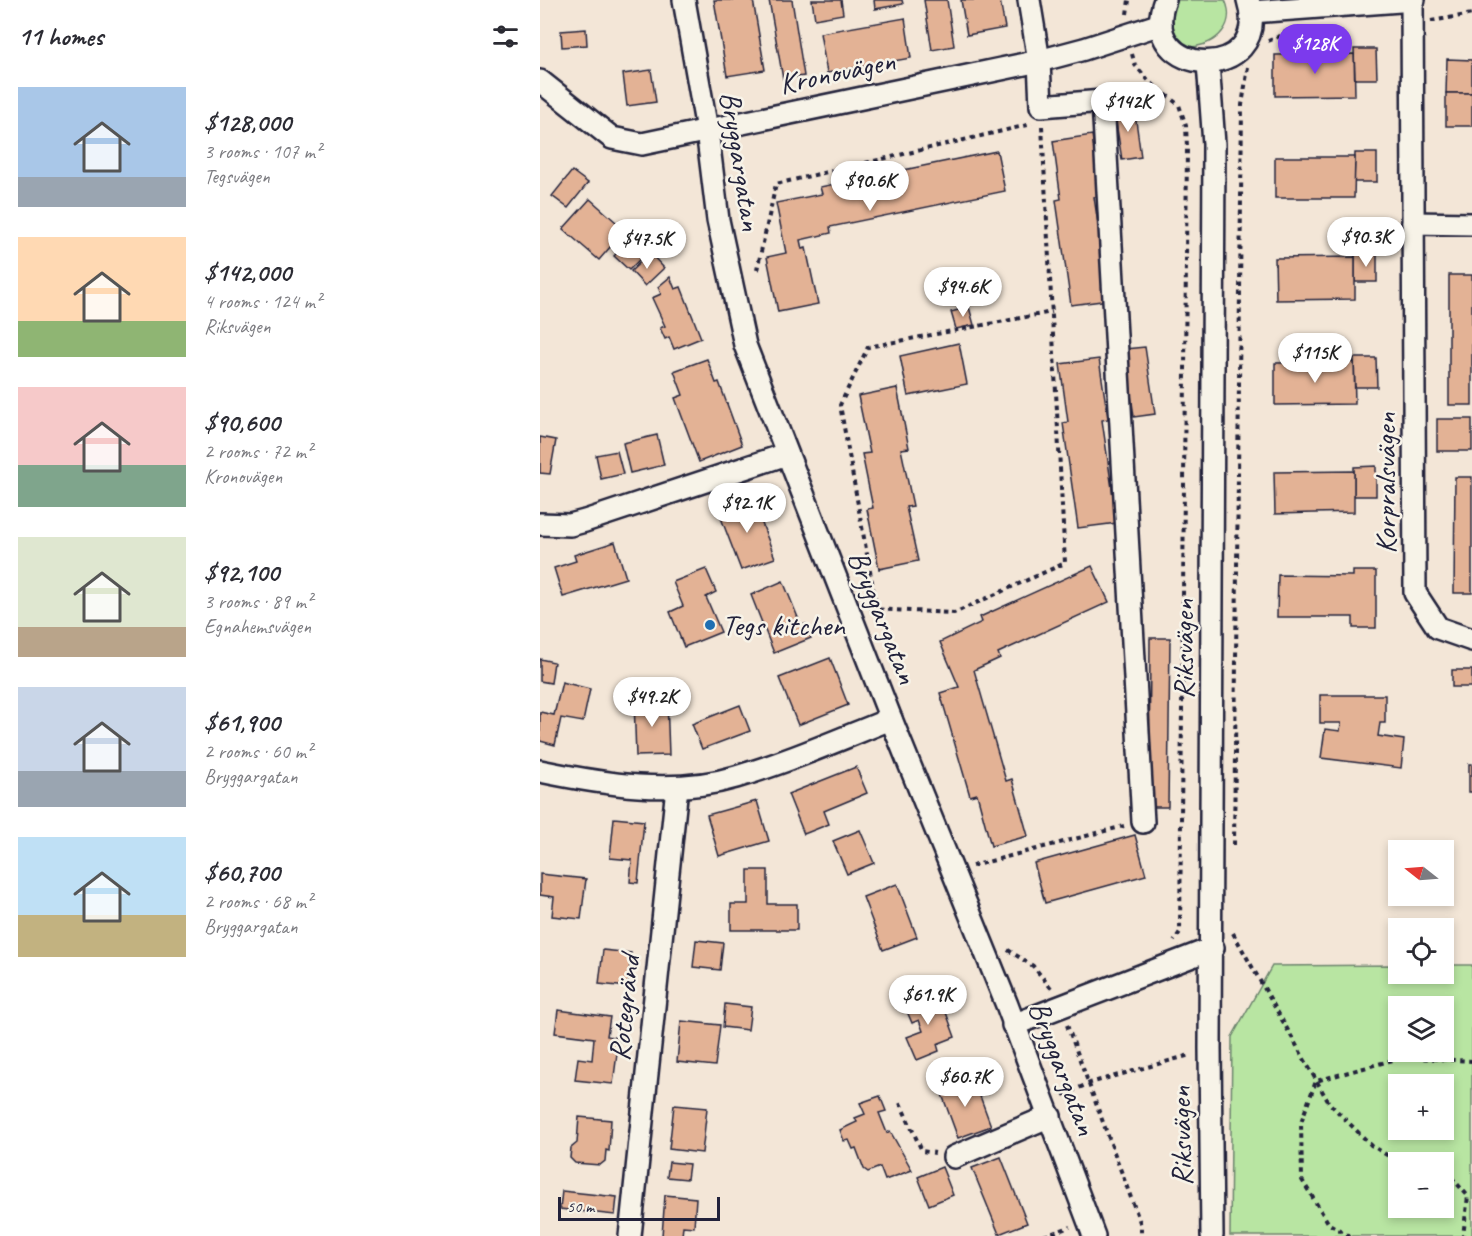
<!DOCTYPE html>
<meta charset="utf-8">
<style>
:root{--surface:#fff;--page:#f7f7f7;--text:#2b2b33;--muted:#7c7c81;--accent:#7c3aed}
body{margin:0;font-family:Caveat,sans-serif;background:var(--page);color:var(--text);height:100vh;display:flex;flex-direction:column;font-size:22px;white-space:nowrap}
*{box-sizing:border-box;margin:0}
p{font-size:20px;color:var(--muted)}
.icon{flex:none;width:33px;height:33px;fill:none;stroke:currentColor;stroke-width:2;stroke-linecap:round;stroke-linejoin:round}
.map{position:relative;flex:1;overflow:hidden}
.panel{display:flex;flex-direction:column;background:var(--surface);width:540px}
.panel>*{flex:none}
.needle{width:39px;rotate:287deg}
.fabs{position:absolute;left:848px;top:840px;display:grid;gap:12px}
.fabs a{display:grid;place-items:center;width:66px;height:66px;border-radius:0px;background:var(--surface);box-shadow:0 3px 9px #0003;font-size:30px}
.scale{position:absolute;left:18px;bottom:15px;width:162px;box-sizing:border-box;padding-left:6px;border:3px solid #22223b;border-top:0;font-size:16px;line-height:21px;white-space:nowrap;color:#22223b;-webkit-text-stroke:4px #f7f3e8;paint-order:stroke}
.price{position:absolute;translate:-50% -51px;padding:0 14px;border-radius:21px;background:#fff;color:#222;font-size:20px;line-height:39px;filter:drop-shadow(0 2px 3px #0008)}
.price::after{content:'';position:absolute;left:50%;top:36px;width:18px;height:14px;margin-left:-9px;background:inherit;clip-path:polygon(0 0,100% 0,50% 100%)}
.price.selected{background:var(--accent);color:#fff}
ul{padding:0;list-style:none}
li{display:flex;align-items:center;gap:18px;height:150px;padding:0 18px}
li span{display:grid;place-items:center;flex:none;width:168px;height:120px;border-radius:0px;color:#555}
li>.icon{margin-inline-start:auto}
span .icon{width:72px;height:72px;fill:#fffc;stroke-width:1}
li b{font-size:26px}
h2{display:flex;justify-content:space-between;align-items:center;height:72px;padding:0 18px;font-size:26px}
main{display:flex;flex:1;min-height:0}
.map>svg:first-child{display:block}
</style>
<main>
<section class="panel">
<h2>11 homes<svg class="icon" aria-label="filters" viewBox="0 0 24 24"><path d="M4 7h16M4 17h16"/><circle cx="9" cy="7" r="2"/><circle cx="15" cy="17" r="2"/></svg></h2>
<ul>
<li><span style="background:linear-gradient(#a9c7e8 75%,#9aa5b1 0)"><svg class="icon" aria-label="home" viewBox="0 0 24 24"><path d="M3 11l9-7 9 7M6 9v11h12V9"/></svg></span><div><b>$128,000</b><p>3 rooms · 107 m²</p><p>Tegsvägen</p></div></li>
<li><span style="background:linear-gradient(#ffd9b3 70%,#8fb573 0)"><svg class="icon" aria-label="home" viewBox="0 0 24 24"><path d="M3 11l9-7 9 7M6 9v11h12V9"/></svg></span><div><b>$142,000</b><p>4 rooms · 124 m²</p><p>Riksvägen</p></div></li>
<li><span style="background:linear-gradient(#f6c9c9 65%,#7fa58c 0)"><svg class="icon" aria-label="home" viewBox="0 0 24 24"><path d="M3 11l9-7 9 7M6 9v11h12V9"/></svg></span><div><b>$90,600</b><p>2 rooms · 72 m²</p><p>Kronovägen</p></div></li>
<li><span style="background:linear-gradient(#dfe7d0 75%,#b9a48a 0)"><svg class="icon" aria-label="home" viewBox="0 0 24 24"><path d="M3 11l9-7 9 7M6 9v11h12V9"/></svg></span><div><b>$92,100</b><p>3 rooms · 89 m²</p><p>Egnahemsvägen</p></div></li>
<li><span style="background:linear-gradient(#c9d6e8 70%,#9aa5b1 0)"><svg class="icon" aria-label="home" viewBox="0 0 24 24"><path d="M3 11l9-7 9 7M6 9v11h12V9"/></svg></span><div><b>$61,900</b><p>2 rooms · 60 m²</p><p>Bryggargatan</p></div></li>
<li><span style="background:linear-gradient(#bfe0f5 65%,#c2b280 0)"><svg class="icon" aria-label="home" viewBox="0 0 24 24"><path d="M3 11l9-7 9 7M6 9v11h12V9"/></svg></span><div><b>$60,700</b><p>2 rooms · 68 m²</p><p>Bryggargatan</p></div></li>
</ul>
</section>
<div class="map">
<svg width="932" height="1236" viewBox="0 0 932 1236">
<rect width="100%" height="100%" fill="#f3e6d7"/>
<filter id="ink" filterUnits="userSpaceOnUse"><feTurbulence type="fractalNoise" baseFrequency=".0167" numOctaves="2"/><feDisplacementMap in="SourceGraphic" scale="12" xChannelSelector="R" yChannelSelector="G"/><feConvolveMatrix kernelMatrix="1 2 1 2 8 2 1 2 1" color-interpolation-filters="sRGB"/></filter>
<g filter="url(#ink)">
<g fill="#b8e5a2" stroke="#6d846e" stroke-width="1.5" fill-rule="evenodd">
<path d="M 638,0 L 685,0 C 698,28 671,49 644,47 C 628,35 629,17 638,0 Z"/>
<path d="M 858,965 L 858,974 L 903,974 L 903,965 L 932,965 L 932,1236 L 690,1236 L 692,1037 L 732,966 ZM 858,1006 L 903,1006 L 903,1052 L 858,1052 ZM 858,1084 L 903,1084 L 903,1130 L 858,1130 ZM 858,1162 L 903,1162 L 903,1208 L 858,1208 Z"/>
</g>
<g fill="#e3b295" stroke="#22223b" stroke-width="1.5">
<polygon points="174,0 213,0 225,70 187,76"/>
<polygon points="229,0 252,0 264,76 243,79"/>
<polygon points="272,0 301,0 303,14 275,19"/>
<polygon points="334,0 362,0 363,4 335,9"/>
<polygon points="384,0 407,0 414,46 392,50"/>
<polygon points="421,0 460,0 465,28 427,35"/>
<polygon points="365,18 371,58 287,73 280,33"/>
<polygon points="46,29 47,45 22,47 21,31"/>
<polygon points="814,49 836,49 837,79 815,79"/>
<polygon points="814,54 815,95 735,96 735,55"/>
<polygon points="907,59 932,60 932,93 906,93"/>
<polygon points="111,70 116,102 87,106 83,74"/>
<rect x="906" y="93" width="26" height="33"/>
<polygon points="594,106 601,157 582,160 574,109"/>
<polygon points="552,135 561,196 554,197 569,300 531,305 516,200 521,199 513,141"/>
<polygon points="457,151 465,191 290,227 291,233 260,240 262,249 266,248 278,304 238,312 227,257 246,253 236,203 282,194 280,187"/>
<polygon points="815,153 837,153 837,182 814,182"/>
<polygon points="735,157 815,157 814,198 735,198"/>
<polygon points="32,171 48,183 28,208 12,196"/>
<polygon points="50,199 85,230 59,260 23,229"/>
<polygon points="93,236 108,251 89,270 74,256"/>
<polygon points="110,253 124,268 105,286 91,271"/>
<rect x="815" y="253" width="22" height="29"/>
<polygon points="815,257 815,299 736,300 735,258"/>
<rect x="909" y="275" width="23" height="130"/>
<polygon points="130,277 135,289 141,287 161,338 134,349 129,337 125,339 120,328 125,326 112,298 121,294 118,287"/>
<polygon points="429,307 434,325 416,329 411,312"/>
<polygon points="419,343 427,384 368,396 360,356"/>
<polygon points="605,347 615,414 594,417 585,349"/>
<polygon points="814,358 836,358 837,387 815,387"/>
<polygon points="167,359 176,383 179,382 202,445 159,462 135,398 143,395 134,371"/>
<polygon points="559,359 568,419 562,420 577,523 538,528 523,423 528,422 520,364"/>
<polygon points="814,362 815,404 735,405 735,363"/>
<polygon points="357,388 369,448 361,449 373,506 366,507 378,561 339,569 327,509 333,508 322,454 330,453 318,396"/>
<rect x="897" y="419" width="35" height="32"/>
<polygon points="117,435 124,465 90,473 83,443"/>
<polygon points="0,437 16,440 10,474 0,473"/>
<polygon points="77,451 83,474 61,479 56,455"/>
<polygon points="836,466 836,496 814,496 814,467"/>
<polygon points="814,471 814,512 735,514 734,472"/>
<polygon points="915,477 932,477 932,593 914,593"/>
<polygon points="212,497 235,558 201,570 178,510"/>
<polygon points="75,542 86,578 23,597 14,568 36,561 34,555"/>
<polygon points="552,566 569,602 458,653 460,658 434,670 466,781 472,779 488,836 451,846 437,794 430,796 400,693 419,687 400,642 442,622 440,617"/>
<polygon points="166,569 176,592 166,597 181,632 144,647 130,612 143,606 133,582"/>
<polygon points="813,571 836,571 836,628 813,628 813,617 737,617 738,575 813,576"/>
<polygon points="243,581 261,625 266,624 271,638 234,653 211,595"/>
<polygon points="610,638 630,638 628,807 609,807"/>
<polygon points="290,658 308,705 258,725 239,678"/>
<polygon points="0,659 14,662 11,683 0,681"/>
<rect x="912" y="670" width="20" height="17"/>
<polygon points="22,682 50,689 43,722 21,718 15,745 0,741 0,712 14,715"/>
<polygon points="780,695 845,695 845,723 840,723 838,736 864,740 861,768 781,758 785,729 800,731 801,723 780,723"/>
<polygon points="127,699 129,755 96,756 94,700"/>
<polygon points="200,705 210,731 162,749 152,724"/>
<rect x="929" y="764" width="3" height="28"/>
<polygon points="316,767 327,793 284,811 289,824 264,834 248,794"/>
<polygon points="217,801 229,841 179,856 167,815"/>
<polygon points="74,818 104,821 98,883 90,882 92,860 70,858"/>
<polygon points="320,830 334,863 307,874 293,841"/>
<polygon points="595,835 606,875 505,903 494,863"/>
<polygon points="208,870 228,870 228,904 257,904 257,930 191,930 191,904 208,904"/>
<polygon points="0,874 46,879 41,919 12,916 14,897 0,895"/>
<polygon points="357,884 377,937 343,950 323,897"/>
<polygon points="156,940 183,943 180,970 153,967"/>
<polygon points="63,950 91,953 88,987 59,984"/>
<polygon points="386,993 393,1011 404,1007 415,1037 397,1044 399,1051 377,1060 367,1037 383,1031 379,1020 372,1023 363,1002"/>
<polygon points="185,1004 211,1007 208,1030 183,1027"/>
<polygon points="18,1010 70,1017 67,1036 79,1038 73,1084 35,1080 38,1058 52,1060 54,1038 15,1033"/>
<polygon points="141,1021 180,1025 175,1066 137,1062"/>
<polygon points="433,1077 451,1126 418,1138 400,1089"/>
<polygon points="340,1096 346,1111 339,1113 347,1133 350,1131 372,1170 345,1180 340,1167 328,1172 324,1169 316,1148 313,1149 309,1140 304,1141 300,1130 317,1122 315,1118 325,1114 320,1103"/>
<polygon points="134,1105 167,1108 162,1153 129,1149"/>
<polygon points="39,1117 71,1120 69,1151 66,1150 65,1161 60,1165 35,1163 30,1158 31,1148 37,1143"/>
<polygon points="461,1157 487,1223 459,1234 432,1168"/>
<polygon points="129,1162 149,1164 147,1179 127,1177"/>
<polygon points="402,1167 413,1195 389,1205 378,1177"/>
<polygon points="22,1191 77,1197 75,1215 20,1209"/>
<polygon points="125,1195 156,1198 154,1227 143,1226 142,1236 122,1236"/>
</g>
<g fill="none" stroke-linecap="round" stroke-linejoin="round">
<defs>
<g id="minor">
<polyline points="144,0 167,130 178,220 205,345 351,719 467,1005 554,1236"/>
<polyline points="489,0 499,61 501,106 563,101 603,822"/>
<path d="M 625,0 C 595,79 734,85 708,0"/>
<polyline points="872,0 875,593 898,628 932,640"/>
<polyline points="711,12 874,0"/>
<polyline points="668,63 674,144 670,1049 672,1236"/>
<polyline points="0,81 72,138 102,144 499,61 544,49 621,24"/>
<polyline points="873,223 932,224"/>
<polyline points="0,524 30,525 45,521 247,454"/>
<path d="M 0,771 C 63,784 133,796 196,777 C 248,762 300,739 351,719"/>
<polyline points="473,1025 673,948"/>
<polyline points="414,1157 510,1116"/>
<polyline points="90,1236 137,787"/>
</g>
</defs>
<use href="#minor" stroke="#22223b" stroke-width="26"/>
<g stroke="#22223b" stroke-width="4" stroke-dasharray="4.5 4.5" stroke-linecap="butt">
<polyline points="587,14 589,0"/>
<polyline points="891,21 932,14"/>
<polyline points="745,34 794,29"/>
<polyline points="728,41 745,34 745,30"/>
<polyline points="592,54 595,65 610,82 639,105 646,126 647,147 640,932 634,941"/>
<polyline points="217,270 236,184 492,124"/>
<polyline points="330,609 414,613 525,563 502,126"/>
<polyline points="337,610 300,405 328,347 512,312"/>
<polyline points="694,845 702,105 708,67"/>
<polyline points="432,866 584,826"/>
<polyline points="693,933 789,1103 831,1145 858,1162"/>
<polyline points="468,950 493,966 511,988"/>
<polyline points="527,1025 601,1225 601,1236"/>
<polyline points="523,1095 550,1083 650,1055"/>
<polyline points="360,1103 382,1151 395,1153"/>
<polyline points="903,1176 911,1177 928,1196 923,1236"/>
<polyline points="504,1236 530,1227"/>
<polyline points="810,1236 789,1224 762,1180 761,1122 776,1081 864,1057 932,1061"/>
</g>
<use href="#minor" stroke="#f7f3e8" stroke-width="21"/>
</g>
</g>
<circle fill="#1f6fb2" stroke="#f7f3e8" stroke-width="2" cx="170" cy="625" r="6"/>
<g text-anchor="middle" stroke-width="5" stroke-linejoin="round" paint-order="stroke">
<g font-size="30" fill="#22223b" stroke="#f7f3e8">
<text transform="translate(297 72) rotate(-12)" y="10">Kronovägen</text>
<text transform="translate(201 161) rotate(81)" y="10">Bryggargatan</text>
<text transform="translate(845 483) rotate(-90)" y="10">Korpralsvägen</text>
<text transform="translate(343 617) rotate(68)" y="10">Bryggargatan</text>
<text transform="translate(643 649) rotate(-90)" y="10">Riksvägen</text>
<text transform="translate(84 1008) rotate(-84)" y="10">Rotegränd</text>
<text transform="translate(523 1068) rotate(69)" y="10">Bryggargatan</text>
<text transform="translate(641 1136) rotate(-91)" y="10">Riksvägen</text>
</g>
<g font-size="30" fill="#22223b" stroke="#f7f3e8" text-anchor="start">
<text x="182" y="635">Tegs kitchen</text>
</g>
</g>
</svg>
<div class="fabs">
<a><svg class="needle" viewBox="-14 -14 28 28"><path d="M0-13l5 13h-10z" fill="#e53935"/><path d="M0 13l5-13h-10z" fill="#7c7c81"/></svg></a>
<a><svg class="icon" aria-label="locate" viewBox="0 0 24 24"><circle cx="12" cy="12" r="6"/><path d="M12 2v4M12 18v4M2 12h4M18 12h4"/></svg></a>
<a><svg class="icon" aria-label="layers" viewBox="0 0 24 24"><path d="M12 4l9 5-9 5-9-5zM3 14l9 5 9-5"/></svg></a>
<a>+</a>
<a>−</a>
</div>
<div class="scale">50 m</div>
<b class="price selected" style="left:775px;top:75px">$128K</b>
<b class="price" style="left:588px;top:133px">$142K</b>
<b class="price" style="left:330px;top:212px">$90.6K</b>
<b class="price" style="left:826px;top:268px">$90.3K</b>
<b class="price" style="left:107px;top:270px">$47.5K</b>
<b class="price" style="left:423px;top:318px">$94.6K</b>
<b class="price" style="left:775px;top:384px">$115K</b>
<b class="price" style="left:207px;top:534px">$92.1K</b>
<b class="price" style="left:112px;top:728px">$49.2K</b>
<b class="price" style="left:388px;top:1026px">$61.9K</b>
<b class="price" style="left:425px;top:1108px">$60.7K</b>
</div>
</main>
